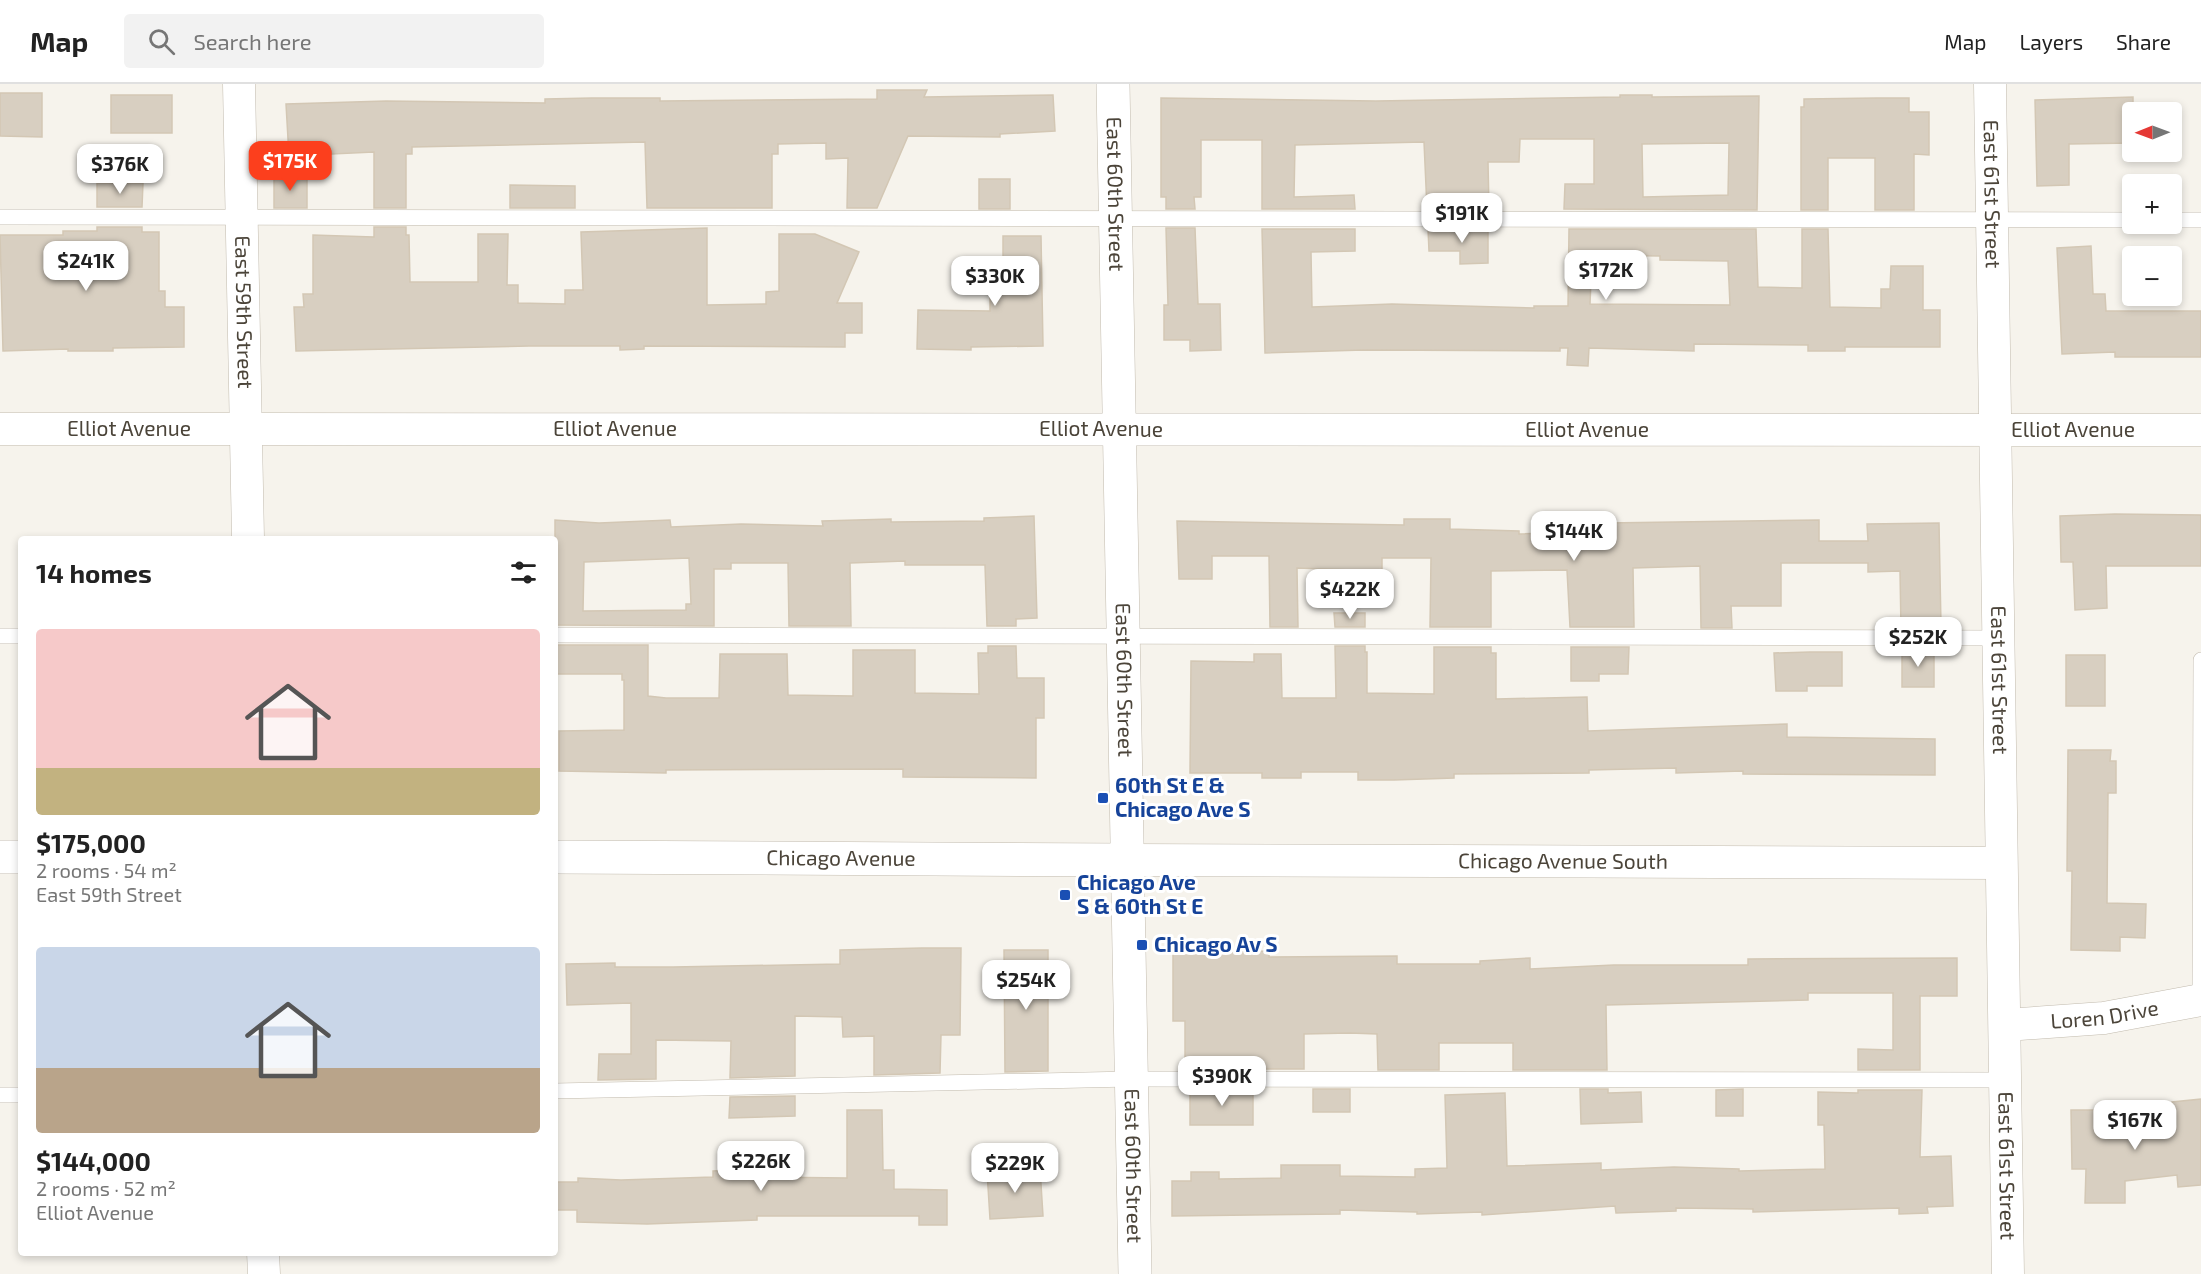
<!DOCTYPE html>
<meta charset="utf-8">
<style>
:root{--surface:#fff;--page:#f2f2f2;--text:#222;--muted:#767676;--line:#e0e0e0;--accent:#fc3f1d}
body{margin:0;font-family:"Exo 2",sans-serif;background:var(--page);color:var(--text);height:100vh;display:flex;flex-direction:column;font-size:22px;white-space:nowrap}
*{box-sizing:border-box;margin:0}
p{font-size:20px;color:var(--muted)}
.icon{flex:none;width:33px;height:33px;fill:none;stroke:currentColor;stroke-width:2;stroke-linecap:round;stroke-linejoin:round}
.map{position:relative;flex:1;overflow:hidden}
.drawer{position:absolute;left:18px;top:452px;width:540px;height:720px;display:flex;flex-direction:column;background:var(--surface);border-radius:6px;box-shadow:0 3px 9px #0003}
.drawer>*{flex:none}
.needle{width:39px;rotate:269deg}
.controls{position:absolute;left:2122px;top:18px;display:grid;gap:12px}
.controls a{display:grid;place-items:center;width:60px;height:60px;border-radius:6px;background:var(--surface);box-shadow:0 3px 9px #0003;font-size:30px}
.price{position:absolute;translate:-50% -51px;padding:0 14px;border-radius:12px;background:#fff;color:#222;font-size:20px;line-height:39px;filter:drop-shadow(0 2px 3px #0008)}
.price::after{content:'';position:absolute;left:50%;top:36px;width:18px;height:14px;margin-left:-9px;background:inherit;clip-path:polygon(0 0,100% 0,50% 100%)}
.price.selected{background:var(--accent);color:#fff}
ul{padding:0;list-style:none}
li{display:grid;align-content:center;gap:12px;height:318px;padding:0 18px}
li span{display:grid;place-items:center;height:186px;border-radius:6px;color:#555}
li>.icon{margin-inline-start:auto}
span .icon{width:108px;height:108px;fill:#fffc;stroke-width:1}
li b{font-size:26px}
h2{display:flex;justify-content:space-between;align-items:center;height:72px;padding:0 18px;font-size:26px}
header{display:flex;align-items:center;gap:36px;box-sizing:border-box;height:84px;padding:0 30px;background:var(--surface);border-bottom:2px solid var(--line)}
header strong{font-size:28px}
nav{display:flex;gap:33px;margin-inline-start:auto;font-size:21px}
.search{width:420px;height:54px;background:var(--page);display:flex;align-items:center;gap:15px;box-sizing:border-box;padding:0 21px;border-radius:6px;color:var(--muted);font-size:22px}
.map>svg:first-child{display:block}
</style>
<header>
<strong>Map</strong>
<div class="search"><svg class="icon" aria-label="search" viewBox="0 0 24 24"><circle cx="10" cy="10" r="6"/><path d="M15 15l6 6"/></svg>Search here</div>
<nav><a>Map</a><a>Layers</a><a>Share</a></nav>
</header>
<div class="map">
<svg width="2201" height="1190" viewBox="0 0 2201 1190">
<rect width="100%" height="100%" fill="#f6f3ec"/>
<g fill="#d8cfc1" stroke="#d3c7b4" stroke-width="1.5" fill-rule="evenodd">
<polygon points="877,6 927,6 924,13 1053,11 1055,47 1000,50 1000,53 908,52 877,124 847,124 848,74 826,75 826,59 778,60 778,70 772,70 772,124 647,124 645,58 412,63 412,70 406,70 406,124 374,124 374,68 289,72 286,20 386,17 545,19 545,15 592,14 660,14 660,17 877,15"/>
<polygon points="0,9 42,9 42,53 0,52"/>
<rect x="111" y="11" width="61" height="38"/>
<path d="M 1620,11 L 1652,11 L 1652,13 L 1759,12 L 1757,126 L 1564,125 L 1565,100 L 1594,100 L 1594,55 L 1520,55 L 1519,78 L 1488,78 L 1489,125 L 1427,125 L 1424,58 L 1295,61 L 1294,113 L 1354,111 L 1355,125 L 1262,125 L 1262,56 L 1201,56 L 1201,113 L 1194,113 L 1195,125 L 1166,125 L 1166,113 L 1161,113 L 1161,14 L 1376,17 L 1620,13 ZM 1729,59 L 1728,111 L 1643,113 L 1642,60 Z"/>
<polygon points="2133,13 2133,59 2069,60 2069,101 2037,102 2035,16"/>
<polygon points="1877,14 1909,14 1909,28 1929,28 1929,71 1914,70 1914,126 1875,126 1875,74 1828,74 1828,126 1801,126 1801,23 1804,23 1804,15"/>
<rect x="274" y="93" width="33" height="31"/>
<rect x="979" y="95" width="31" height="30"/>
<polygon points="97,99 143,99 142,123 97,123"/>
<polygon points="510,101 575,102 575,124 510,124"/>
<polygon points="97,143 142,143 142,148 159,148 159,207 165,207 165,223 184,223 184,263 113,264 113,267 68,267 68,265 3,267 0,151 63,151 63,147 97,147"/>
<polygon points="374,143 406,143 406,151 409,151 410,198 478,198 478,150 508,150 507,201 518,201 518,219 565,220 565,206 583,206 581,148 707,144 707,221 766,220 766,208 779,207 779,150 815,150 859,168 837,219 862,219 862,249 845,249 845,263 644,262 644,265 620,266 620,262 529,262 296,267 294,223 304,223 303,210 313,210 313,151 374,153"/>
<polygon points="1166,144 1195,144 1198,220 1220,220 1221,266 1190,267 1190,256 1164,256 1164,221 1168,221"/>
<path d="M 1262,145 L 1355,145 L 1355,167 L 1311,168 L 1312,223 L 1392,220 L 1534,224 L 1534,222 L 1568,222 L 1569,145 L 1756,145 L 1758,203 L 1802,204 L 1802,145 L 1828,145 L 1830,223 L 1881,224 L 1881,205 L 1890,205 L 1891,182 L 1923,182 L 1923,226 L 1940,226 L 1940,263 L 1845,263 L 1845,267 L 1808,267 L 1808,261 L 1694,260 L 1694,267 L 1589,264 L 1588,282 L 1567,281 L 1568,264 L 1560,264 L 1560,267 L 1364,266 L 1265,269 ZM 1592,171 L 1660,172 L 1660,176 L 1728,177 L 1730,221 L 1590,220 Z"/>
<polygon points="1428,145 1488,145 1488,179 1460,180 1460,167 1429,167"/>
<polygon points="1003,152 1041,152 1043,262 971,263 971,266 917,265 918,226 990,227 990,194 1003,194"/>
<polygon points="2091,162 2093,210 2105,210 2106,227 2201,227 2201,273 2115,273 2115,268 2062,270 2057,164"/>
<polygon points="2115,430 2201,431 2201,482 2106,482 2107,524 2075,526 2073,478 2061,478 2060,432"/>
<path d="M 1034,432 L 1037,534 L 1016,535 L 1016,542 L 987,542 L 985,481 L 905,481 L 905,477 L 850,479 L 851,542 L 789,542 L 788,479 L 731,479 L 731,485 L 714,485 L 714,542 L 555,541 L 555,436 L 599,439 L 670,436 L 671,443 L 741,440 L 823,442 L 822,437 L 891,435 L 891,438 L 984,437 L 984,434 ZM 689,474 L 691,520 L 686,520 L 686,526 L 583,527 L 584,478 Z"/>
<polygon points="1404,435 1450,435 1450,445 1519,447 1519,450 1606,447 1606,439 1819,436 1819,457 1868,457 1867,440 1939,439 1941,541 1934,542 1934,544 1901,544 1900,487 1868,488 1868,479 1781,479 1781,522 1731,522 1732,544 1701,544 1700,482 1633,484 1634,543 1570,543 1567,486 1491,487 1491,543 1430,543 1431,474 1382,474 1382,487 1297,484 1298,543 1270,543 1269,472 1212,472 1212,495 1179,495 1177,437 1404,441"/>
<polygon points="1334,529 1365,529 1365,543 1335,543"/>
<polygon points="555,561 648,561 648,612 666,614 719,614 720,570 787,570 788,611 853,612 853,566 915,566 915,609 979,610 978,569 988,569 988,562 1016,562 1017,594 1044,594 1044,634 1036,634 1036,694 903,693 903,685 666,686 666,689 559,687 559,647 624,646 624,596 622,596 622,590 555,590"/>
<polygon points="1335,562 1365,562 1365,568 1367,568 1367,609 1434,610 1434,563 1491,563 1491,569 1496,569 1496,615 1587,613 1588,647 1787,640 1787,653 1935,655 1935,691 1743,690 1743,687 1676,689 1676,684 1589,686 1589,689 1454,690 1454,694 1394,696 1358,696 1358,688 1301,688 1301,694 1262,694 1262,689 1190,689 1191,577 1254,578 1254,570 1281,570 1282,614 1336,614"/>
<polygon points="1571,563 1629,563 1628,590 1599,590 1599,597 1571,597"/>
<rect x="1902" y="564" width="32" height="39"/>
<polygon points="1810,568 1842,568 1842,602 1807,602 1807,607 1776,607 1774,569"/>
<rect x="2066" y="571" width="39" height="51"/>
<polygon points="2068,666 2111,666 2110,677 2116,677 2116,709 2108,709 2107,819 2146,820 2145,854 2120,853 2120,867 2071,866 2072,787 2067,787"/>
<polygon points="922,864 961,864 960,951 941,951 940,989 874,991 874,952 843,953 842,933 795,932 795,992 730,994 731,957 656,956 656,995 598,996 599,970 631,970 631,919 567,921 566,880 615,879 615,883 673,883 840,880 840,866"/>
<polygon points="1004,866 1048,866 1048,987 1005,988"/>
<polygon points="1269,867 1269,873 1397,872 1397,880 1480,880 1480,877 1530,874 1530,885 1614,881 1748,881 1748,875 1957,874 1957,912 1920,912 1920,986 1858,986 1858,965 1893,966 1893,909 1808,909 1808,916 1606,921 1607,986 1513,986 1513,959 1439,959 1439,986 1378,986 1377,950 1350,949 1304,950 1304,985 1185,985 1185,937 1173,937 1173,870"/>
<rect x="1190" y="1005" width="63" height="36"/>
<rect x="1313" y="1005" width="37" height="23"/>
<polygon points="1580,1005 1608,1005 1608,1009 1641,1008 1642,1038 1581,1040"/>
<polygon points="1743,1005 1743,1032 1716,1032 1716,1006"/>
<polygon points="1858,1006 1922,1006 1920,1073 1951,1072 1953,1122 1927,1123 1928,1129 1899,1130 1899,1124 1753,1128 1753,1125 1676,1124 1676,1127 1616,1129 1615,1122 1482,1131 1482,1128 1417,1130 1417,1128 1340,1126 1340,1130 1172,1132 1172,1097 1191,1097 1191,1088 1219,1088 1219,1095 1281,1094 1281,1081 1340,1081 1340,1092 1415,1093 1415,1085 1447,1084 1445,1011 1505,1009 1507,1082 1601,1079 1601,1086 1674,1083 1739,1085 1739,1087 1825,1085 1824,1041 1818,1041 1818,1008 1858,1009"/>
<polygon points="795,1012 795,1032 729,1034 730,1013"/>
<polygon points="2201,1015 2201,1101 2178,1103 2177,1091 2125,1097 2125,1119 2085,1119 2086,1085 2072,1085 2071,1026 2125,1026 2125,1048 2175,1043 2172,1018"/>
<polygon points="847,1026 882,1026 883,1086 894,1086 894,1105 947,1106 947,1141 919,1141 919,1132 757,1132 757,1136 647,1140 577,1138 577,1126 555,1126 555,1098 578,1098 578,1094 621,1096 713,1093 713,1087 755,1085 756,1093 847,1094"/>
<polygon points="1040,1084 1043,1132 990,1135 987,1087"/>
</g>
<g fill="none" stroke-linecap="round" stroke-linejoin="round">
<defs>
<g id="service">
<polyline points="0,133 2133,136"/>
<polyline points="2172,136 2201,136"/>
<polyline points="555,551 1999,554"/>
<polyline points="0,552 21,552"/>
<polyline points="2200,916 2201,576"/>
<polyline points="555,1007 1131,995 2006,996"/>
<polyline points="0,1011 21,1011"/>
</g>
<g id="minor">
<path id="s1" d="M 239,0 L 248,454"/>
<path id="s2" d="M 1990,0 L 2008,1190"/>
<path id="s3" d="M 0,345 L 2201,346"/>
<path id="s4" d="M 1127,776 L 2000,779"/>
<path id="s5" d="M 2006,941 L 2104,934 L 2201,916"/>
<polyline points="263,1168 264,1190"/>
</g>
<g id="tertiary">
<path id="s6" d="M 1113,0 L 1135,1190"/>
<polyline points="0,773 21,773"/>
<path id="s7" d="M 555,773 L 1127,776"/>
</g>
</defs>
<use href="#service" stroke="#c2bbae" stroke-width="16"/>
<use href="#minor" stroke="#c2bbae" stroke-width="33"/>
<use href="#tertiary" stroke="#c2bbae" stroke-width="34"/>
<use href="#service" stroke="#fff" stroke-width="15"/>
<use href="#minor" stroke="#fff" stroke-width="32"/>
<use href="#tertiary" stroke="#fff" stroke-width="33"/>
</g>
<g fill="#1a4fb4" stroke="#fff" stroke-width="2">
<rect x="1097" y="708" width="12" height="12" rx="3"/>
<rect x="1059" y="805" width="12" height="12" rx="3"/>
<rect x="1136" y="855" width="12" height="12" rx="3"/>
</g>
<g text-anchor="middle" stroke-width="6" stroke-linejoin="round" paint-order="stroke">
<g font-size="21" fill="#4b4439" stroke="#fff">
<text dy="7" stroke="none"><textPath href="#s6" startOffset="110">East 60th Street</textPath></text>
<text dy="7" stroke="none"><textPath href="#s2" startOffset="110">East 61st Street</textPath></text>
<text dy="7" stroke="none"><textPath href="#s1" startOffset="228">East 59th Street</textPath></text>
<text dy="7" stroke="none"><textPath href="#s3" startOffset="615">Elliot Avenue</textPath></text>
<text dy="7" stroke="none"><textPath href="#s3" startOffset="129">Elliot Avenue</textPath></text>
<text dy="7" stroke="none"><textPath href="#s3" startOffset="1101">Elliot Avenue</textPath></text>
<text dy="7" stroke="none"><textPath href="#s3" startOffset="1587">Elliot Avenue</textPath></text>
<text dy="7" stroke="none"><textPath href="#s3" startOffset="2073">Elliot Avenue</textPath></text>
<text dy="7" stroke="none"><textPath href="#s6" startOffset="596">East 60th Street</textPath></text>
<text dy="7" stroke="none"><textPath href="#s2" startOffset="596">East 61st Street</textPath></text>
<text dy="7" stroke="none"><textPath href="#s7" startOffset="286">Chicago Avenue</textPath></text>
<text dy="7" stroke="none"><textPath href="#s4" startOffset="436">Chicago Avenue South</textPath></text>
<text dy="7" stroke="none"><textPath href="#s5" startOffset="99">Loren Drive</textPath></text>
<text dy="7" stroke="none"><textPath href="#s6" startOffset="1082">East 60th Street</textPath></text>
<text dy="7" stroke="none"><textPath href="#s2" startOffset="1082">East 61st Street</textPath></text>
</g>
<g font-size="21" font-weight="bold" fill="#164399" stroke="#fff" text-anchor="start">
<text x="1115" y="709">60th St E &amp;<tspan x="1115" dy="24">Chicago Ave S</tspan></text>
<text x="1077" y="806">Chicago Ave<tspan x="1077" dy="24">S &amp; 60th St E</tspan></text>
<text x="1154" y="868">Chicago Av S</text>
</g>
</g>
</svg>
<div class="controls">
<a><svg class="needle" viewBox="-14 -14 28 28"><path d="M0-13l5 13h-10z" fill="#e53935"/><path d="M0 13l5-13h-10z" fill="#767676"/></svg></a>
<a>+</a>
<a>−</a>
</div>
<b class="price selected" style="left:290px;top:108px">$175K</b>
<b class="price" style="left:120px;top:111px">$376K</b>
<b class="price" style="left:1462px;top:160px">$191K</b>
<b class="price" style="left:86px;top:208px">$241K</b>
<b class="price" style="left:1606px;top:217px">$172K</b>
<b class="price" style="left:995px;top:223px">$330K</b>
<b class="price" style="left:1574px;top:478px">$144K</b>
<b class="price" style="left:1350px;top:536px">$422K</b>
<b class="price" style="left:1918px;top:584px">$252K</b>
<b class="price" style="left:1026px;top:927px">$254K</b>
<b class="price" style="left:1222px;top:1023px">$390K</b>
<b class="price" style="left:2135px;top:1067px">$167K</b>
<b class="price" style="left:761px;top:1108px">$226K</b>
<b class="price" style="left:1015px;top:1110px">$229K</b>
<section class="drawer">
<h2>14 homes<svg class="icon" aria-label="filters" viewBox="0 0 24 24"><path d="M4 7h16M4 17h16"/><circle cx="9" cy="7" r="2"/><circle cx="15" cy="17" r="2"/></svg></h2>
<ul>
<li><span style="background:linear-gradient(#f6c9c9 75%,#c2b280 0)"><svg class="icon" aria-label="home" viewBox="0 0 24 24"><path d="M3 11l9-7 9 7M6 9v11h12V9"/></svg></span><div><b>$175,000</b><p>2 rooms · 54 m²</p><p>East 59th Street</p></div></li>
<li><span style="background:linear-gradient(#c9d6e8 65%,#b9a48a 0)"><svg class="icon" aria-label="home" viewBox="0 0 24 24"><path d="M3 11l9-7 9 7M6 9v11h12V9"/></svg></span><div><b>$144,000</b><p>2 rooms · 52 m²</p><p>Elliot Avenue</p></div></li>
</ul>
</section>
</div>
